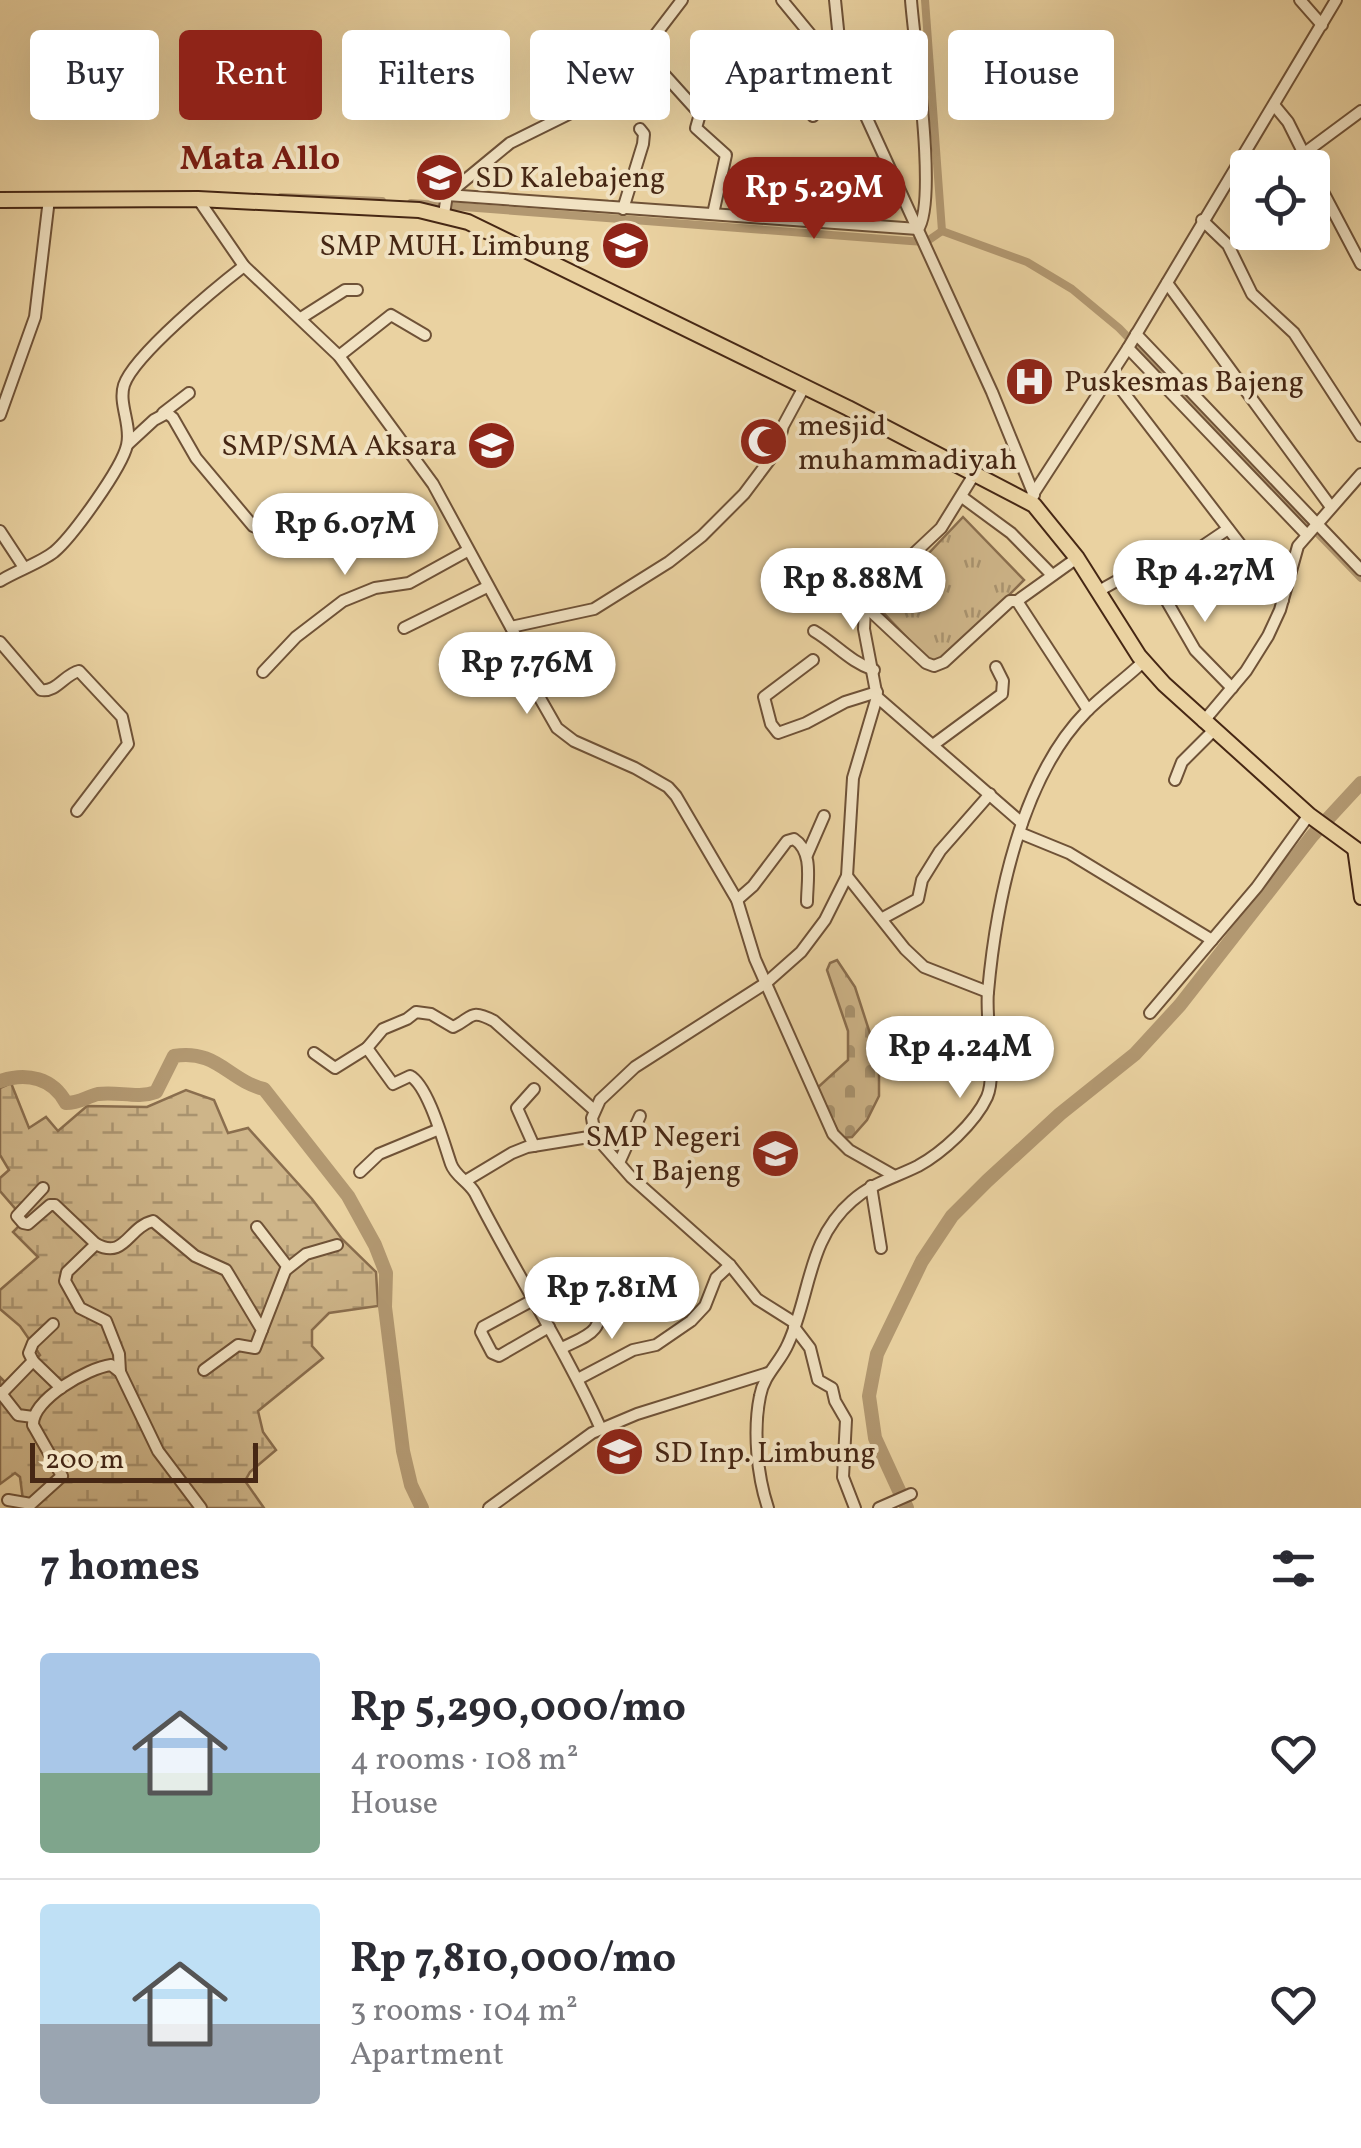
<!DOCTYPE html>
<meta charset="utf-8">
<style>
:root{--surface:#fff;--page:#f7f7f7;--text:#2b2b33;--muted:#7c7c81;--line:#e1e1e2;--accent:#8f2418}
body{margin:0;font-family:Vollkorn,serif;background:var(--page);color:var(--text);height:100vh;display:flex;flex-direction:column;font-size:38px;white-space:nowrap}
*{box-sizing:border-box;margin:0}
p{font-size:32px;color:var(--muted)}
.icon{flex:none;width:55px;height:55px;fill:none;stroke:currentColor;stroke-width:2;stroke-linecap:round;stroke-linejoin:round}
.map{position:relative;height:1508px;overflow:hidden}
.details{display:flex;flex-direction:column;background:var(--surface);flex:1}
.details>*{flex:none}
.hud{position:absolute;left:30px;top:30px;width:1302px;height:90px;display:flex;gap:20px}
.controls{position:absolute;left:1230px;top:150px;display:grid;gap:20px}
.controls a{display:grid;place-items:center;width:100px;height:100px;border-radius:10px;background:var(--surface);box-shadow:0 10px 40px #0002;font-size:50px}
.scale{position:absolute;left:30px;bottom:25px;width:228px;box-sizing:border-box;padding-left:10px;border:5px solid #462714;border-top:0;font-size:28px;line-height:35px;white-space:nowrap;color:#462714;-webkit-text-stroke:8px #f1e2c2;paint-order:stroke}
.price{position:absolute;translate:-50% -85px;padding:0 22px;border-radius:35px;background:#fff;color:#222;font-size:32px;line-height:65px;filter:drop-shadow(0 2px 5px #0008)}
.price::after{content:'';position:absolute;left:50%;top:60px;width:30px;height:22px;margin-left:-15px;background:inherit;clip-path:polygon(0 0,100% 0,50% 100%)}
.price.selected{background:var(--accent);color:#fff}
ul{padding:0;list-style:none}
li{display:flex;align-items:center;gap:30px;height:250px;padding:0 40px}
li+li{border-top:2px solid var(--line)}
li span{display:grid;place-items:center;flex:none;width:280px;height:200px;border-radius:10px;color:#555}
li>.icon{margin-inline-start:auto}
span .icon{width:120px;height:120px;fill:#fffc;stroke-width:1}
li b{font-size:42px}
h2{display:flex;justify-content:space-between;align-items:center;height:120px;padding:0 40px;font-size:42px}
.tag{padding:0 35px;border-radius:10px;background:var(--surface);box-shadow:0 10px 40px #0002;font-size:35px;line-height:90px}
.tag.selected{background:var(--accent);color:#fff}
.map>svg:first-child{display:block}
</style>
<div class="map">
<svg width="1361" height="1508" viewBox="0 0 1361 1508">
<defs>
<pattern id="grass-tufts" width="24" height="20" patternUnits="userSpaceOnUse" patternTransform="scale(2.5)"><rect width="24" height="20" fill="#ceb589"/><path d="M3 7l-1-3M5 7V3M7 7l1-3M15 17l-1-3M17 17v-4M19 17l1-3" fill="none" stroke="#a9936f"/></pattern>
<pattern id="wetland-marsh" width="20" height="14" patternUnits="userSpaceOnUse" patternTransform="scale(2.5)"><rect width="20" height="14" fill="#ceb589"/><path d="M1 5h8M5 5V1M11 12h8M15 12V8" fill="none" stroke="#a9936f"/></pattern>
<pattern id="cemetery-stones" width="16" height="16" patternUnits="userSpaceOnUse" patternTransform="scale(2.5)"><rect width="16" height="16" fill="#ceb589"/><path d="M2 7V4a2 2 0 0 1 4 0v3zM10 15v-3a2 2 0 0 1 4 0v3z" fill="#a9936f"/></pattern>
</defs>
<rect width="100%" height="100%" fill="#ead2a1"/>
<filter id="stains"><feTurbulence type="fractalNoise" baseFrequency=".002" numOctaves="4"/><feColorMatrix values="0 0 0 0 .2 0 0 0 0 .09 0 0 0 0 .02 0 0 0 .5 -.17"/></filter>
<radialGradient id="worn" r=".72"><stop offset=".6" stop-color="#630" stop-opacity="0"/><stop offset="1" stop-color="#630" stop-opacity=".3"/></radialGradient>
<polygon fill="url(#grass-tufts)" stroke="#8a6e4e" stroke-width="2.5" points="963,517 1024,580 936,668 878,607"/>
<polygon fill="url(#wetland-marsh)" stroke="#8a6e4e" stroke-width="2.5" points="11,1083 29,1128 46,1117 58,1131 87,1106 147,1107 186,1090 214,1100 228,1133 248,1128 312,1199 342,1239 376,1272 378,1306 329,1313 312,1330 312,1346 323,1358 258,1411 263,1432 276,1450 250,1472 245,1481 264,1508 24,1508 20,1477 15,1473 0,1484 0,1377 9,1386 40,1355 20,1326 0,1309 0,1290 38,1257 13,1232 25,1220 0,1191 0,1178 9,1170 0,1155 0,1088"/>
<polygon fill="url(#cemetery-stones)" stroke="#8a6e4e" stroke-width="2.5" points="837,960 855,987 876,1052 879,1075 879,1096 867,1120 852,1137 842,1138 815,1090 848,1060 848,1031 827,970 830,963"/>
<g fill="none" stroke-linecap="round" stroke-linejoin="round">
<g stroke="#b29871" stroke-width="8">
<polyline points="925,0 942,231"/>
<polyline points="281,197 382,201"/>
<polyline points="411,203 910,241 926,242 942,231"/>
<polyline points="942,231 1027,262 1072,289 1119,328 1361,578"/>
</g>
<g stroke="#b29871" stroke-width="14">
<path d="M 0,1081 C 27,1072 53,1078 66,1103 C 79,1103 86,1097 98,1094 C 118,1091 137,1099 156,1092 L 174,1056 C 217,1049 228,1080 264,1089 L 348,1196 L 375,1245 L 386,1273 L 385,1307 L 403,1451 L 411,1485 L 422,1508"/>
<polyline points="907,1508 875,1438 869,1396 877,1354 922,1261 952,1216 987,1181 1060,1114 1135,1054 1180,1005 1312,836 1361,783"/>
</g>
<defs>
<g id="minor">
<polyline points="835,0 840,49 848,77 992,392 1034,495"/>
<polyline points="1300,0 1322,25"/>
<polyline points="643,51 700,114 696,128 726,155 713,214"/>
<polyline points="771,74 804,103 813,116"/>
<polyline points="1274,105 1288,122 1311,168"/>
<polyline points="700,114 728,93 743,98 808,39 810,34 782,0"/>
<polyline points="1303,154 1361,111"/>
<polyline points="1312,171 1361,264"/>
<path d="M 447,195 L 918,229 C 938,202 914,42 911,0"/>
<polyline points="198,199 244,266 339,356 433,484 520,644 541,700 557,728 574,741 635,768 668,787 676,796 737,900 755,959 833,1134 849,1150 893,1175"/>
<polyline points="623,209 643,144 644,134 640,129"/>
<polyline points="444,214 447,195 510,143 593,102 643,51 682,0"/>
<polyline points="1202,220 1228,245 1252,294 1294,333 1361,436"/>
<polyline points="1167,283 1331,507"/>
<polyline points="301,318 345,290 357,290"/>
<polyline points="1136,334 1361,570"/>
<polyline points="1128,348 1307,535"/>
<polyline points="339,356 391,315 425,335"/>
<polyline points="1111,376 1283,600"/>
<polyline points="163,413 189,393"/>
<polyline points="0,415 35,317 49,199"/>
<polyline points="128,444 154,420 167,413 173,418 196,458 253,526 280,537 318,536"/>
<polyline points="962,497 1011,533 1051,574"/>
<polyline points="1028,502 1128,348 1336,0"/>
<polyline points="0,531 23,566"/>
<polyline points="1154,579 1195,650 1232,688"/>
<path d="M 0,581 C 16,571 40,563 54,552 C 72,537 122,468 127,445 C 132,425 118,404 124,385 C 134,355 217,287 244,266"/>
<polyline points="1097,592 1129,574 1154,579 1228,529"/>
<polyline points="1017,601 1077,558"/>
<polyline points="865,606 926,663 934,666 944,662 1010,601 1017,601 1088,710"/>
<polyline points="511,627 594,609 669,562 702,536 744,494 777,450 783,426 803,389"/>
<polyline points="404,628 487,587"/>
<path d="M 814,631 C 836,644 850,662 874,670"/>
<path d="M 0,642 L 41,690 C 56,693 65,674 79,671 L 122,717 L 128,744 L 77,811"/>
<polyline points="813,660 764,697 771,724 778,733 806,723 845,702 877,692"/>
<polyline points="263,672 296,637 343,601 375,588 409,583 467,551"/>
<polyline points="877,697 1022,823"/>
<polyline points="1203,722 1246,671 1268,636 1280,610 1298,546 1361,474"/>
<polyline points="933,745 1002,694 1003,681 996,667"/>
<polyline points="1175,780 1182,762 1213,731"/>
<polyline points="1020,833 1069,853 1212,940 1257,887 1309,815"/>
<polyline points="807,855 824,816"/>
<polyline points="847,876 905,949 924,967 988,992"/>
<path d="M 737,900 L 753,886 L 787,841 L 794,839 C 814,852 807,881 807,902"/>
<polyline points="883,918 918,899 922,880 940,851 990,794"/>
<polyline points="1150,1013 1212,940"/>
<path d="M 367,1048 L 383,1029 L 407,1019 L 416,1012 L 431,1014 L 453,1027 C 473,1018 469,1008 494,1021 L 594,1110"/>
<path d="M 314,1053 L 335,1068 L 367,1048 L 393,1084 L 410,1076 C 428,1085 444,1144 451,1164 C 455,1176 468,1181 475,1193 C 515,1272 564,1347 601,1429"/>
<polyline points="534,1146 517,1108 534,1089"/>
<polyline points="619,1163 640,1116"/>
<polyline points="360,1172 379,1154 437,1130"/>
<polyline points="467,1180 512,1153 527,1147 595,1136"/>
<polyline points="871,1186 881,1248"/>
<polyline points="43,1188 17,1216 23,1223 28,1224 50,1205 55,1205 96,1244 67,1272 65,1281 80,1308 106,1321 119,1354 120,1372"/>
<polyline points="257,1227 287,1266 262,1330"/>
<path d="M 96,1244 C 125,1260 128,1227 153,1221 L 195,1256 L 226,1270 L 262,1330 L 255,1348 L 238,1345 L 204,1370"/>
<polyline points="287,1269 306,1254 337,1245"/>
<polyline points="533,1300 483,1327 481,1332 492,1353 499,1356 549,1327"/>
<polyline points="795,1323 757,1299 730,1265 631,1177 595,1136 592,1118 600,1100 635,1067 766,983 801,952 825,920 847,876 853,778 877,697 864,629 865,606 873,592 941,528 975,473"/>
<polyline points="794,1327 810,1348 818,1380 832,1388 835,1401 846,1420 843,1477 855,1508"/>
<path d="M 562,1348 C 590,1334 603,1333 600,1299"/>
<polyline points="33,1361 61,1388"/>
<polyline points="578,1379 633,1350 656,1345 691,1321 705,1306 716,1278 730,1265"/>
<polyline points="0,1392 18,1415 33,1417"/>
<polyline points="2,1393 33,1361 29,1353 33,1343 53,1324"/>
<path d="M 8,1500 L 31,1504 L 62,1476 L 33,1425 C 32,1399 88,1368 111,1365 L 120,1372 L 158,1451 L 201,1508"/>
<polyline points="489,1508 592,1433 637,1414 768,1373"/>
<path d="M 768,1508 C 757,1475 753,1430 760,1396 C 764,1374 780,1363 788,1344 C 811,1294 807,1240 852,1201 C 872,1183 894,1178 918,1166 C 942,1153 975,1123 987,1097 C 997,1075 985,1020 988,992 C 996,902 1021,778 1086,712 C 1104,694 1125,679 1143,662"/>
<polyline points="879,1508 911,1494"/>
</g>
<polyline id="major" points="1354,848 1361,898"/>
<polyline id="highway" points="0,200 198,199 419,210 468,222 848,408 1034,505 1077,558 1139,656 1164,684 1309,815 1361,853"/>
</defs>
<use href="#minor" stroke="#6f5237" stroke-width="14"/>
<use href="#major" stroke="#462714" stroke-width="16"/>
<use href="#highway" stroke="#462714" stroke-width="18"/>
<use href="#minor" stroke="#f1e2c2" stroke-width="10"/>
<use href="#major" stroke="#ead2a1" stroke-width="12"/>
<use href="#highway" stroke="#ead2a1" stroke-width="14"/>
</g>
<defs>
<symbol id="school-disc" viewBox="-11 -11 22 22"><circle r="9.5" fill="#8f2418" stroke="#f1e2c2"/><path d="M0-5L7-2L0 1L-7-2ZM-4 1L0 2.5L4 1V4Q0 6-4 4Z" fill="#fff"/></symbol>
<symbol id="hospital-disc" viewBox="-11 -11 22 22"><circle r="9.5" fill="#8f2418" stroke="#f1e2c2"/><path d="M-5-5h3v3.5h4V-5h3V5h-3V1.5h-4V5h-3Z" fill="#fff"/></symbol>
<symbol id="mosque-disc" viewBox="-11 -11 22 22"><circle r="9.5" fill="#8f2418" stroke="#f1e2c2"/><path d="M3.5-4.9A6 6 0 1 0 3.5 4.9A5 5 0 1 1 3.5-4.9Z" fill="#fff"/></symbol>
</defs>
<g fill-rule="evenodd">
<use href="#school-disc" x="412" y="150" width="55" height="55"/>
<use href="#school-disc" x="598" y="218" width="55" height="55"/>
<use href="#hospital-disc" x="1002" y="354" width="55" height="55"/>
<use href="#mosque-disc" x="736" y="414" width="55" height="55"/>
<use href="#school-disc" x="464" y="418" width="55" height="55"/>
<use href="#school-disc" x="748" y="1126" width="55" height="55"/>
<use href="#school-disc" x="592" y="1424" width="55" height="55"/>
</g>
<g text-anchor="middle" stroke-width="8" stroke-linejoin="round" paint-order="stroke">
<g font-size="30" fill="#462714" stroke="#f1e2c2" text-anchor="start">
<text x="475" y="187">SD Kalebajeng</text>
<text x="590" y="255" text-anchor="end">SMP MUH. Limbung</text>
<text x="1064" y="391">Puskesmas Bajeng</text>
<text x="798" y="435">mesjid<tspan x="798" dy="34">muhammadiyah</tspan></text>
<text x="457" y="455" text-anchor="end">SMP/SMA Aksara</text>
<text x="741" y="1146" text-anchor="end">SMP Negeri<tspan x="741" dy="34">1 Bajeng</tspan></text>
<text x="654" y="1462">SD Inp. Limbung</text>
</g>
<g font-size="35" font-weight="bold" fill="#7a1f14" stroke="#f1e2c2">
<text x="260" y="169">Mata Allo</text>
</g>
</g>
<rect width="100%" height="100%" filter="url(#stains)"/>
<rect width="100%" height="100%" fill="url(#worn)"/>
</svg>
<div class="controls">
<a><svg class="icon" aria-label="locate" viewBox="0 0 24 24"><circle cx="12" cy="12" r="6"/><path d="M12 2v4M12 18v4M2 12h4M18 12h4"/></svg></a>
</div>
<div class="scale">200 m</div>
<b class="price selected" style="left:814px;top:242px">Rp 5.29M</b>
<b class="price" style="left:345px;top:578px">Rp 6.07M</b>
<b class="price" style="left:1205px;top:625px">Rp 4.27M</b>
<b class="price" style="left:853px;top:633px">Rp 8.88M</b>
<b class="price" style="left:527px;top:717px">Rp 7.76M</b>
<b class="price" style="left:960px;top:1101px">Rp 4.24M</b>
<b class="price" style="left:612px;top:1342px">Rp 7.81M</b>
<div class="hud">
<a class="tag">Buy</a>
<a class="tag selected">Rent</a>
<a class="tag">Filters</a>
<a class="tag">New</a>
<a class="tag">Apartment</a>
<a class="tag">House</a>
</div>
</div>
<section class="details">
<h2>7 homes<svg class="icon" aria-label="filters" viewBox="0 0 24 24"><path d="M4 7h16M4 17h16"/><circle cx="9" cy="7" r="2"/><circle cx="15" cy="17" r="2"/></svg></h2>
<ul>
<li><span style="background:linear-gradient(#a9c7e8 60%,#7fa58c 0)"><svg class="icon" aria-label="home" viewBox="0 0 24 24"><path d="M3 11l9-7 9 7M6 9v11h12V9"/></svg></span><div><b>Rp 5,290,000/mo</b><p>4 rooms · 108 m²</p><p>House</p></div><svg class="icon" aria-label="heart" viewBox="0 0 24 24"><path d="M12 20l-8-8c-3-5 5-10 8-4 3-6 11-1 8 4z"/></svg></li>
<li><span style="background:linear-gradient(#bfe0f5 60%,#9aa5b1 0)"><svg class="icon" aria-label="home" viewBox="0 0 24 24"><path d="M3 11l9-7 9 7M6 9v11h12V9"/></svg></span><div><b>Rp 7,810,000/mo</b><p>3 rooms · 104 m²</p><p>Apartment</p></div><svg class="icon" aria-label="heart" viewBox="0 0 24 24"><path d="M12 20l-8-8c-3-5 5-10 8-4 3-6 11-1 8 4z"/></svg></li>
</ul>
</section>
